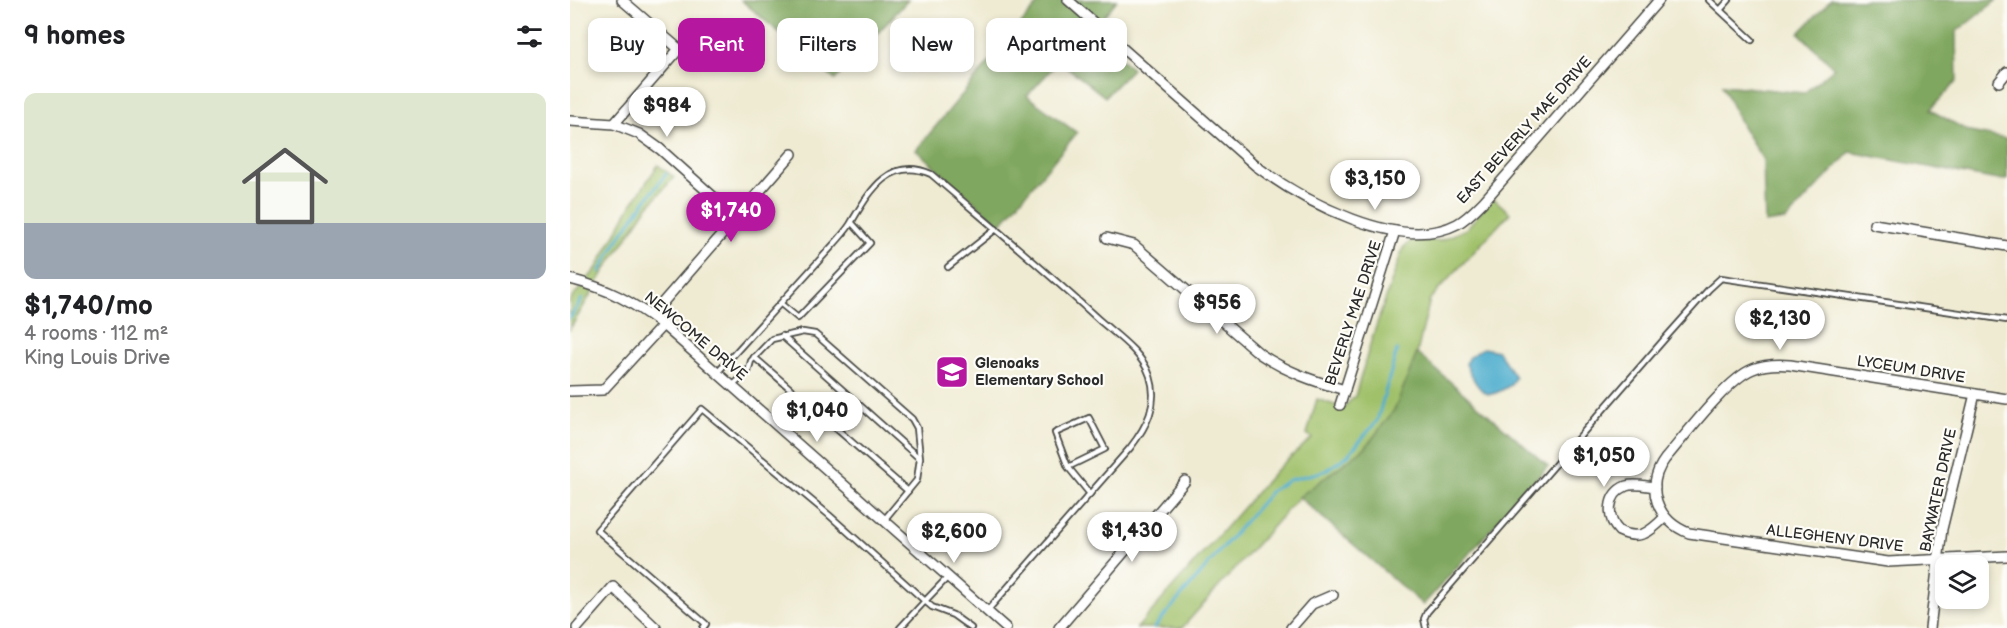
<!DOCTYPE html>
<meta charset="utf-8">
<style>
:root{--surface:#fff;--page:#f2f2f2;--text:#202124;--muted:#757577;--accent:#b5179e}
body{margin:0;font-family:"Balsamiq Sans",sans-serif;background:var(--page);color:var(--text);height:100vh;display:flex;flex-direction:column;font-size:22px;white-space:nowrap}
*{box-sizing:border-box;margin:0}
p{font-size:20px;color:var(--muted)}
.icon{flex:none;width:33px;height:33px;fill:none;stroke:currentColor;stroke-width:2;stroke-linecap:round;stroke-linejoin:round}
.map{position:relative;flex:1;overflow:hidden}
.side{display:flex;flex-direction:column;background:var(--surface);width:570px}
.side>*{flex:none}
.guide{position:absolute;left:18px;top:18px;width:570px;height:54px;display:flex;gap:12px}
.fabs{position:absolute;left:1365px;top:555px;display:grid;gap:12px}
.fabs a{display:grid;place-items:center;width:54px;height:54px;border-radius:12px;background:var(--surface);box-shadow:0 3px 9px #0003;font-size:30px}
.price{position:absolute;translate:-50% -51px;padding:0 14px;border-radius:21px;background:#fff;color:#222;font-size:20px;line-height:39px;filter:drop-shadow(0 2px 3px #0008)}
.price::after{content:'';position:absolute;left:50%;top:36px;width:18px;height:14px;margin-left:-9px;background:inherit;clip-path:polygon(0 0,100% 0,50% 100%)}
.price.current{background:var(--accent);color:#fff}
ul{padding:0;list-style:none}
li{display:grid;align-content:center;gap:12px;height:318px;padding:0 24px}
li span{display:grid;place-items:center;height:186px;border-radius:12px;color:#555}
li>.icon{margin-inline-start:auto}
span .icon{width:108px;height:108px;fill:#fffc;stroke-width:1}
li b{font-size:26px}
h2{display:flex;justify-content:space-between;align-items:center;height:72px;padding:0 24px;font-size:26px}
.chip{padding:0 21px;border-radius:12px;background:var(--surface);box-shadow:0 3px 9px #0003;font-size:21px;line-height:54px}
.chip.current{background:var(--accent);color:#fff}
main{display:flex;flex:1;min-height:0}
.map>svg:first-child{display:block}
</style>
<main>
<section class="side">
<h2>9 homes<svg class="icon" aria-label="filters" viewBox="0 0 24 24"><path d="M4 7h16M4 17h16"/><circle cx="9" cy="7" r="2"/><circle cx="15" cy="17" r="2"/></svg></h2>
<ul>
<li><span style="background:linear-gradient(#dfe7d0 70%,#9aa5b1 0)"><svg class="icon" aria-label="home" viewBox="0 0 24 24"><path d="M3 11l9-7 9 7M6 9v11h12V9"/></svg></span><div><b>$1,740/mo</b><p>4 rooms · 112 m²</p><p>King Louis Drive</p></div></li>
</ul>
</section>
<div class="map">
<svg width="1437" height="628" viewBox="0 0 1437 628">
<rect width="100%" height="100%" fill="#fdfcf7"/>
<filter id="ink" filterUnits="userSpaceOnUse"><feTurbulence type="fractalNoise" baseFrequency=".0167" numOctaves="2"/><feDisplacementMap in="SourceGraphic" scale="12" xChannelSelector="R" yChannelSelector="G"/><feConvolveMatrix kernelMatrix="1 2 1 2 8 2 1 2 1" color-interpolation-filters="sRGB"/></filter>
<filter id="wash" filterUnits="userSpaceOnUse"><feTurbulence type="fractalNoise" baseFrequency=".008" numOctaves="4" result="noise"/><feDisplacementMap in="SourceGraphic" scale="24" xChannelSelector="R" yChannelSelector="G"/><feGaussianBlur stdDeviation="1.35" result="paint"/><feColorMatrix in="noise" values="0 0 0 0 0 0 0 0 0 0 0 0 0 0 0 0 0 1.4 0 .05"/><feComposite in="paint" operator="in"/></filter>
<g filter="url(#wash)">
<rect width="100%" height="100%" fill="#efebd3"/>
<g fill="#a0c16a" stroke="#66764a" stroke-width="1.5">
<polygon points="88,165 104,177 76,209 34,272 0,329 0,300 26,269 61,205"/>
<polygon points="923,198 940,213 860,299 847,353 825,409 796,447 729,497 612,628 567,628 707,469 742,438 737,434 747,399 773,408 785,396 802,338 833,248 843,239 870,241 896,229"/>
</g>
<g fill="#80a75e" stroke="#566944" stroke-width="1.5">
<polygon points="171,0 338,0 265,80"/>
<polygon points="471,0 547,0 522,31 562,69 535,97 489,61 457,96 507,133 430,225 346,150"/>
<polygon points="1261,0 1427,0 1386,32 1387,81 1360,110 1400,132 1437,139 1437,180 1422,179 1280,152 1216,220 1195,223 1193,160 1172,126 1152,85 1234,93 1264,68 1229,33"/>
<polygon points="847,353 978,466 853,605 729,497 796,447 825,409"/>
</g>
<path fill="#4eadcd" stroke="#3c6c7c" stroke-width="1.5" d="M 913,348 L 928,351 L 945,377 L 941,385 C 935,388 926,395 919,394 C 909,393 899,372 896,364 L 898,358 Z"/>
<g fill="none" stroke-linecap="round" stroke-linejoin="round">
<g stroke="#4eadcd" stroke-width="3">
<path d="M 30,272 C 48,236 72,205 96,174"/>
<polyline points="0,318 12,299"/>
<polyline points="584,628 701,491 719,480 755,471 777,456 807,421 827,350"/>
</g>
</g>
</g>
<g filter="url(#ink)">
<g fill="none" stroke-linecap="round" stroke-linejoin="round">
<defs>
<g id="service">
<polyline points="1139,0 1182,40"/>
<polyline points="1150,10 1159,0"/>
<polyline points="378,267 426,229"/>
<polyline points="211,304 228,318 300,243 282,223"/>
<polyline points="212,336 349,458"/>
<polyline points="184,357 338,491"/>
<path d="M 147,373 L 265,243 C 271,236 278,229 282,221 C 300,191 320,156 361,174 C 417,222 474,269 528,319 C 546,335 572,352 580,376 C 589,404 577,426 560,448 L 417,611"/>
<polyline points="162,386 178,372 181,361 202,339 233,332 245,334 251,339 342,419 347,428 350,458 347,480 314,520"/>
<polyline points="498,467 535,449 519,418 485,433 498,467 520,494"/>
<polyline points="133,628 136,624 27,530 132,409 259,515 355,601 378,577"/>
<polyline points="330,628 355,601 362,607 383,615 401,628"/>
<polyline points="856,628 854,619 857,612 1098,335 1139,289 1151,278 1437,320"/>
</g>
<g id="minor">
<path d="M 498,0 L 686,166 C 732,200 830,254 887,224 C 898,218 906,209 915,200 L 1089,0"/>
<polyline points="1429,82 1437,72"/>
<polyline points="0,121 44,124 69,134 90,149 166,217"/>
<polyline points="44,124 109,49 52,0"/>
<polyline points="1304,224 1437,246"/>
<path d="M 537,238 L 564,245 L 690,354 C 717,372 743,381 775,390"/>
<path d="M 0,279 C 39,289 61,301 93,325 L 436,628"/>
<polyline points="81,316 222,154"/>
<polyline points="0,391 33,390 93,325"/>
<path d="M 1437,399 L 1220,365 C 1207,364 1195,364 1183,369 C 1157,379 1115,436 1095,459 C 1074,487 1087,521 1119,533 L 1318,562 L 1437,556"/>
<polyline points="770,405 825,231"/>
<path d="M 1085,487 C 1076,486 1064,483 1056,486 C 1037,494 1036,518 1049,531 C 1070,541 1080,532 1094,518"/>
<polyline points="7,628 43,587 86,628"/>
<polyline points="489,628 615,481"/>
<polyline points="721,628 742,604 763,595"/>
<polyline points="1360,628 1372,529 1405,394"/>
</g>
</defs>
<use href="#service" stroke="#484844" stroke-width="8"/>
<use href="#minor" stroke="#484844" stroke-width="12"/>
<use href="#service" stroke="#fff" stroke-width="4.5"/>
<use href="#minor" stroke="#fff" stroke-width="9"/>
</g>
</g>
<defs>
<symbol id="school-square" viewBox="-11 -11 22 22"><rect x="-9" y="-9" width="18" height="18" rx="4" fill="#b5179e" stroke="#fdfcf7"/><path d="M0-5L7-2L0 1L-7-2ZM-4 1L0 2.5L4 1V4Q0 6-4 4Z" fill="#fff"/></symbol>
</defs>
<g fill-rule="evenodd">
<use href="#school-square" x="363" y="353" width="38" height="38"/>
</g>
<g text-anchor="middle" stroke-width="4.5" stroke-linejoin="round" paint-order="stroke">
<g font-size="15" fill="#2b2b2b" stroke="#fdfcf7">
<text transform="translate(954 130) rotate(-48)" y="5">EAST BEVERLY MAE DRIVE</text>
<text transform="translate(783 313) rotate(-72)" y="5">BEVERLY MAE DRIVE</text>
<text transform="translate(126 336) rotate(40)" y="5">NEWCOME DRIVE</text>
<text transform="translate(1341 369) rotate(9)" y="5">LYCEUM DRIVE</text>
<text transform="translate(1368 490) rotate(-78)" y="5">BAYWATER DRIVE</text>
<text transform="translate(1265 538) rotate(7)" y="5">ALLEGHENY DRIVE</text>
</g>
<g font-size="15" font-weight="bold" fill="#2b2b2b" stroke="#fdfcf7" text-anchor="start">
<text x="405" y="368">Glenoaks<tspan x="405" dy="17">Elementary School</tspan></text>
</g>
</g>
</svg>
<div class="fabs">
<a><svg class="icon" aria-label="layers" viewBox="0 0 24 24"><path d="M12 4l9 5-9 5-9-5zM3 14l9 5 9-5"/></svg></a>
</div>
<b class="price" style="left:97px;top:138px">$984</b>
<b class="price" style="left:805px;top:211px">$3,150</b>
<b class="price current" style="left:161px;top:243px">$1,740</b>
<b class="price" style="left:647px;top:335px">$956</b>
<b class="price" style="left:1210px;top:351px">$2,130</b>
<b class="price" style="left:247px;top:443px">$1,040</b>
<b class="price" style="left:1034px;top:488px">$1,050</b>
<b class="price" style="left:562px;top:563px">$1,430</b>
<b class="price" style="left:384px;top:564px">$2,600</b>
<div class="guide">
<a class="chip">Buy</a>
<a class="chip current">Rent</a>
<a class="chip">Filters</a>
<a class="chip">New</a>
<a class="chip">Apartment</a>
</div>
</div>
</main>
